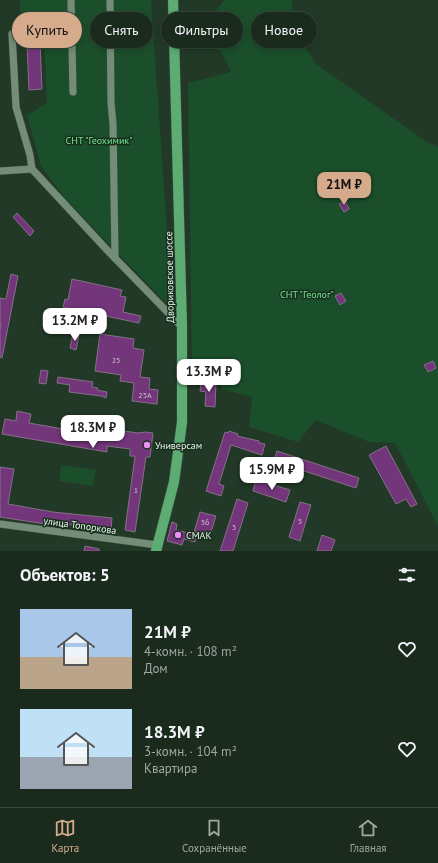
<!DOCTYPE html>
<html lang="ru">
<meta charset="utf-8">
<style>
:root{--surface:#1a2b1d;--page:#233326;--text:#f1f3f6;--muted:#9fa7a4;--line:#38473b;--accent:#d6ab8b}
body{margin:0;font-family:"PT Sans",sans-serif;background:var(--page);color:var(--text);height:100vh;display:flex;flex-direction:column;font-size:15px;white-space:nowrap}
*{box-sizing:border-box;margin:0}
p{font-size:13px;color:var(--muted)}
.icon{flex:none;width:22px;height:22px;fill:none;stroke:currentColor;stroke-width:2;stroke-linecap:round;stroke-linejoin:round}
.map{position:relative;height:551px;overflow:hidden}
.panel{display:flex;flex-direction:column;background:var(--surface);flex:1}
.panel>*{flex:none}
.hud{position:absolute;left:12px;top:12px;width:414px;height:36px;display:flex;gap:8px}
.price{position:absolute;translate:-50% -34px;padding:0 9px;border-radius:8px;background:#fff;color:#222;font-size:13px;line-height:26px;filter:drop-shadow(0 1px 2px #0008)}
.price::after{content:'';position:absolute;left:50%;top:24px;width:12px;height:9px;margin-left:-6px;background:inherit;clip-path:polygon(0 0,100% 0,50% 100%)}
.price.active{background:var(--accent);color:#111}
ul{padding:0;list-style:none}
li{display:flex;align-items:center;gap:12px;height:100px;padding:0 20px}
li span{display:grid;place-items:center;flex:none;width:112px;height:80px;border-radius:0px;color:#555}
li>.icon{margin-inline-start:auto}
span .icon{width:48px;height:48px;fill:#fffc;stroke-width:1}
li b{font-size:17px}
h2{display:flex;justify-content:space-between;align-items:center;height:48px;padding:0 20px;font-size:17px}
.pill{padding:0 14px;border-radius:18px;background:var(--surface);box-shadow:0 2px 6px #0003,0 0 0 1px var(--line);font-size:14px;line-height:36px}
.pill.active{background:var(--accent);color:#111}
.dock{display:flex;justify-content:space-around;align-items:center;height:56px;border-top:1px solid var(--line);background:var(--surface);font-size:11px;color:var(--muted)}
.dock a{display:grid;justify-items:center;gap:2px}
.dock .active{color:var(--accent)}
.map>svg:first-child{display:block}
</style>
<div class="map">
<svg width="438" height="551" viewBox="0 0 438 551">
<rect width="100%" height="100%" fill="#223927"/>
<g fill="#1b4e2a">
<polygon points="20,0 151,0 172,303 165,302 65,198 41,166 27,115 47,103 43,13 20,15"/>
<path d="M 224,0 L 292,0 L 292,28 L 316,64 L 427,142 L 438,147 L 438,526 L 395,443 L 369,442 L 316,420 L 298,442 L 249,427 L 252,397 L 222,389 L 218,378 L 192,375 L 188,83 L 231,72 C 223,53 217,45 202,30 Z"/>
<polygon points="61,465 96,470 93,486 59,481"/>
</g>
<g fill="#74367b" stroke="#857087">
<polygon points="39,19 42,89 29,90 26,20"/>
<polygon points="345,201 349,209 344,212 339,204"/>
<polygon points="17,213 34,231 30,236 13,217"/>
<polygon points="11,274 18,276 2,358 0,357 0,331 1,323 0,323 0,298 6,299"/>
<polygon points="72,279 122,290 120,296 126,297 123,312 141,316 139,323 63,307 65,299 68,300"/>
<polygon points="341,293 346,301 340,305 335,296"/>
<polygon points="73,334 79,335 76,350 70,348"/>
<polygon points="100,334 134,339 133,348 144,350 140,377 150,378 149,389 158,390 157,404 132,401 134,383 120,381 121,375 95,371"/>
<polygon points="433,361 436,368 428,372 424,365"/>
<polygon points="41,370 48,371 46,384 39,383"/>
<polygon points="58,377 93,382 92,387 98,388 97,390 107,392 106,398 101,396 69,392 70,385 57,383"/>
<polygon points="201,382 216,382 215,407 205,406 206,392 200,391"/>
<polygon points="17,411 31,414 29,423 86,433 88,423 111,427 110,429 138,433 145,432 153,433 150,457 146,457 135,532 125,530 135,456 130,456 130,449 107,446 107,452 2,434 5,419 16,421"/>
<polygon points="229,431 238,434 237,436 259,441 259,443 265,444 262,455 231,445 219,484 224,486 221,496 206,491 225,432 228,433"/>
<polygon points="386,446 417,504 411,507 406,499 396,504 369,455"/>
<polygon points="277,451 359,478 356,488 274,461"/>
<polygon points="0,467 14,469 8,504 53,512 112,518 111,529 45,522 45,524 0,517"/>
<polygon points="256,480 290,490 286,502 253,491"/>
<polygon points="237,499 248,503 233,551 220,551"/>
<polygon points="300,502 311,505 300,541 289,537"/>
<polygon points="200,512 216,516 210,535 194,532"/>
<polygon points="172,522 177,524 176,530 197,535 195,542 184,539 182,545 167,541"/>
<polygon points="322,535 335,540 331,551 317,551"/>
<polygon points="85,546 99,549 99,551 84,551"/>
</g>
<g fill="none" stroke-linecap="round" stroke-linejoin="round">
<defs>
<g id="minor">
<polyline points="71,0 73,92"/>
<polyline points="110,0 111,103 113,124 115,258"/>
<polyline points="12,34 16,107 30,155 32,169"/>
<polyline points="0,171 32,169 108,251 182,327"/>
<polyline points="0,524 157,545"/>
</g>
<polyline id="primary" points="156,551 174,482 182,422 182,327 173,0"/>
</defs>
<use href="#minor" stroke="#3f5344" stroke-width="8"/>
<use href="#primary" stroke="#3f5344" stroke-width="11"/>
<use href="#minor" stroke="#738d78" stroke-width="7"/>
<use href="#primary" stroke="#5cac73" stroke-width="10"/>
</g>
<g fill="#ee8cf8" stroke="#182f1e" stroke-width="1.5">
<circle cx="147" cy="445" r="4"/>
<circle cx="178" cy="535" r="4"/>
</g>
<g text-anchor="middle" stroke-width="3" stroke-linejoin="round" paint-order="stroke">
<g font-size="8" fill="#cac5ce">
<text x="116" y="363">25</text>
<text x="145" y="398">25А</text>
<text x="136" y="493">1</text>
<text x="300" y="524">5</text>
<text x="205" y="525">56</text>
<text x="234" y="530">3</text>
</g>
<g font-size="10" fill="#73e591" stroke="#182f1e">
<text x="99" y="144">СНТ "Геохимик"</text>
<text x="307" y="298">СНТ "Геолог"</text>
</g>
<g font-size="10" fill="#e7f5ea" stroke="#182f1e">
<text transform="translate(169 277) rotate(-91)" y="4">Двориковское шоссе</text>
<text transform="translate(80 525) rotate(8)" y="4">улица Топоркова</text>
</g>
<g font-size="10" fill="#e7f5ea" stroke="#182f1e" text-anchor="start">
<text x="155" y="449">Универсам</text>
<text x="186" y="539">СМАК</text>
</g>
</g>
</svg>
<b class="price active" style="left:344px;top:206px">21M ₽</b>
<b class="price" style="left:75px;top:342px">13.2M ₽</b>
<b class="price" style="left:209px;top:393px">13.3M ₽</b>
<b class="price" style="left:93px;top:449px">18.3M ₽</b>
<b class="price" style="left:272px;top:491px">15.9M ₽</b>
<div class="hud">
<a class="pill active">Купить</a>
<a class="pill">Снять</a>
<a class="pill">Фильтры</a>
<a class="pill">Новое</a>
</div>
</div>
<section class="panel">
<h2>Объектов: 5<svg class="icon" aria-label="filters" viewBox="0 0 24 24"><path d="M4 7h16M4 17h16"/><circle cx="9" cy="7" r="2"/><circle cx="15" cy="17" r="2"/></svg></h2>
<ul>
<li><span style="background:linear-gradient(#a9c7e8 60%,#b9a48a 0)"><svg class="icon" aria-label="home" viewBox="0 0 24 24"><path d="M3 11l9-7 9 7M6 9v11h12V9"/></svg></span><div><b>21M ₽</b><p>4-комн. · 108 m²</p><p>Дом</p></div><svg class="icon" aria-label="heart" viewBox="0 0 24 24"><path d="M12 20l-8-8c-3-5 5-10 8-4 3-6 11-1 8 4z"/></svg></li>
<li><span style="background:linear-gradient(#bfe0f5 60%,#9aa5b1 0)"><svg class="icon" aria-label="home" viewBox="0 0 24 24"><path d="M3 11l9-7 9 7M6 9v11h12V9"/></svg></span><div><b>18.3M ₽</b><p>3-комн. · 104 m²</p><p>Квартира</p></div><svg class="icon" aria-label="heart" viewBox="0 0 24 24"><path d="M12 20l-8-8c-3-5 5-10 8-4 3-6 11-1 8 4z"/></svg></li>
</ul>
</section>
<nav class="dock">
<a class="active"><svg class="icon" aria-label="map" viewBox="0 0 24 24"><path d="M3 6l6-2 6 2 6-2v14l-6 2-6-2-6 2zM9 4v14M15 6v14"/></svg>Карта</a>
<a><svg class="icon" aria-label="saved" viewBox="0 0 24 24"><path d="M7 4h10v16l-5-4-5 4z"/></svg>Сохранённые</a>
<a><svg class="icon" aria-label="home" viewBox="0 0 24 24"><path d="M3 11l9-7 9 7M6 9v11h12V9"/></svg>Главная</a>
</nav>
